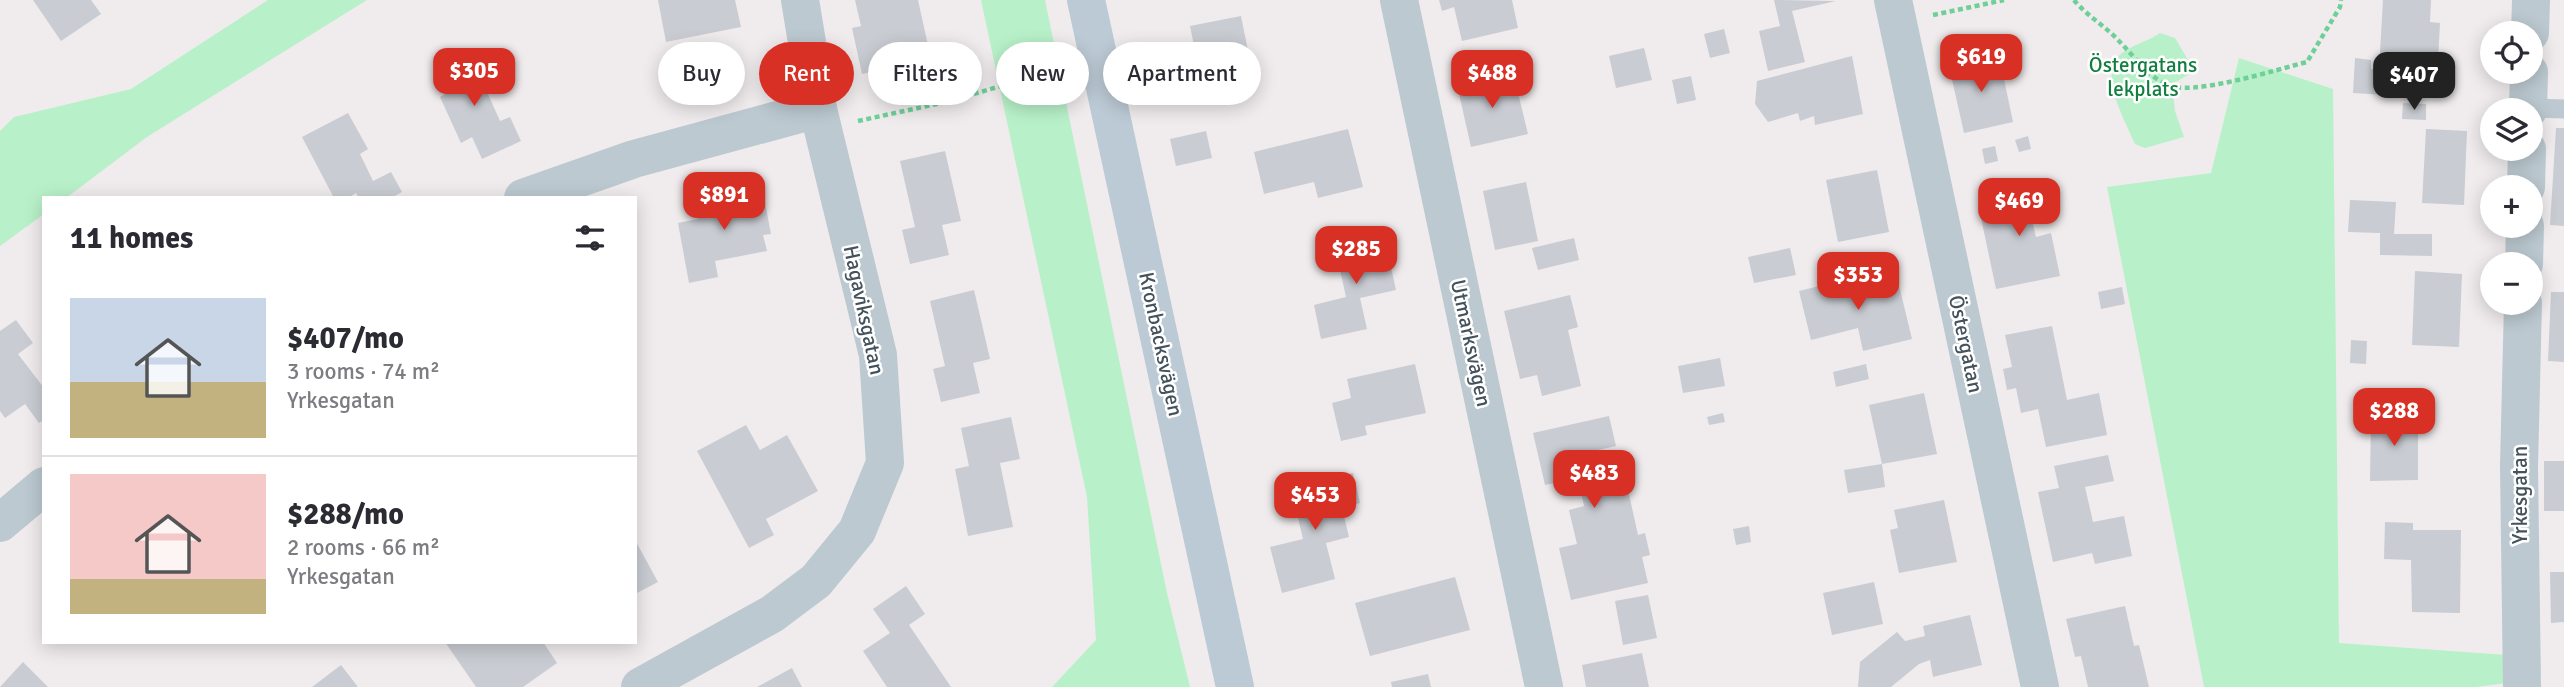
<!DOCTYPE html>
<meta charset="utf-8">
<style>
:root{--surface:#fff;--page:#f7f7f7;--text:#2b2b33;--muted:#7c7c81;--line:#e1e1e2;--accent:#d93025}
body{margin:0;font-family:Signika,sans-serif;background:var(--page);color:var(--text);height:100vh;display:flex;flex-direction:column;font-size:26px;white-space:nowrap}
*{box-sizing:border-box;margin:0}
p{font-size:23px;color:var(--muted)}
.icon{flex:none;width:38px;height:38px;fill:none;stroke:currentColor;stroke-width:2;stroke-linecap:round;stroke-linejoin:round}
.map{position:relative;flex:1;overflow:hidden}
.panel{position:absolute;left:42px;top:196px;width:595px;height:448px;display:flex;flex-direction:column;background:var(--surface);border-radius:0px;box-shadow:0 4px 18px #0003}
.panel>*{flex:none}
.hud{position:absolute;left:658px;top:42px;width:665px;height:63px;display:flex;gap:14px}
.buttons{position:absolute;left:2480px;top:21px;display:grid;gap:14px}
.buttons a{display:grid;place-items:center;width:63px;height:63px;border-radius:50%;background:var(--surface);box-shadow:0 4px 18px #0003;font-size:35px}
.price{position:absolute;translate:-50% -60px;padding:0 16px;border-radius:14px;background:var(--accent);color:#fff;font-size:23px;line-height:46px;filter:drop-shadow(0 2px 4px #0008)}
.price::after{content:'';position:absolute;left:50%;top:42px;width:21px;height:16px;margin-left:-10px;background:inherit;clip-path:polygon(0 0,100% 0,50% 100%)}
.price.active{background:#222;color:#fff}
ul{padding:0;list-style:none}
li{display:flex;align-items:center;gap:21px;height:175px;padding:0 28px}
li+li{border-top:2px solid var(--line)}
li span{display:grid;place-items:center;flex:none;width:196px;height:140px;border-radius:0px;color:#555}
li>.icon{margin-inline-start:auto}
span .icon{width:84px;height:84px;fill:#fffc;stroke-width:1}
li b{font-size:30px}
h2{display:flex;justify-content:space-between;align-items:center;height:84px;padding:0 28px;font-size:30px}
.pill{padding:0 24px;border-radius:32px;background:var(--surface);box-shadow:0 4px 18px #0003;font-size:24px;line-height:63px}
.pill.active{background:var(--accent);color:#fff}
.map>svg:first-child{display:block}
</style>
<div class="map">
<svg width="2564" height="687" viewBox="0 0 2564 687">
<rect width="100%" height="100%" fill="#f0eced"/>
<g fill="#b8f1c9">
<polygon points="268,0 367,0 147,137 66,198 44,198 44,214 0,246 0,131 14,117 131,89"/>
<polygon points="981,0 1045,0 1167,593 1190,687 1052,687 1096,640 1087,497"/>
<path d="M 2160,33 L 2175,38 L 2191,65 L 2188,75 L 2172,84 L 2175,111 L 2184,137 L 2145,148 L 2135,144 C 2126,121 2096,73 2122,53 C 2132,45 2149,41 2160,33 Z"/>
<polygon points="2239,58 2333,89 2339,643 2521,656 2522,681 2476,687 2204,687 2107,187 2211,173"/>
</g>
<g fill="#c9ccd2">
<polygon points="33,0 91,0 101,14 61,41"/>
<polygon points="658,0 735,0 741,27 666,42"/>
<polygon points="855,0 918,0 931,59 862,74 852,28 861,26"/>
<polygon points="1439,0 1512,0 1518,28 1462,41 1454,7 1442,11"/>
<polygon points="1774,0 1836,1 1792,11 1805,62 1768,71 1759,31 1780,26"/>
<polygon points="2383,0 2431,0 2430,22 2440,23 2436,98 2353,93 2355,58 2371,60 2371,69 2379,70"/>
<polygon points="1241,16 1255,85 1204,95 1190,26"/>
<polygon points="1724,29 1730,53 1710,58 1704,34"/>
<polygon points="1644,48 1652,80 1616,88 1609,56"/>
<polygon points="469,52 500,121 510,117 521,141 482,159 472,137 461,143 440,97 445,94 440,83 446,80 440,65"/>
<polygon points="1999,55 2013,122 1964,133 1949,66"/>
<polygon points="1852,56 1863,114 1815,125 1814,116 1800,121 1798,113 1768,122 1755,104 1757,81"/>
<polygon points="1513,72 1528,134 1471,147 1457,85"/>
<polygon points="1691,76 1696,100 1677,104 1672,80"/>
<polygon points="2403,103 2426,104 2426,120 2402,119"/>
<polygon points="348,113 368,149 360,154 373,181 391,172 402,192 391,198 359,198 356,193 348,198 334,198 302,137"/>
<polygon points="2556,128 2564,128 2564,226 2550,225"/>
<polygon points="1348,129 1363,187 1318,198 1314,182 1264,194 1254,152"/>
<polygon points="2426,129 2467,131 2464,205 2422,203"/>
<polygon points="1206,131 1212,158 1176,166 1170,139"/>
<polygon points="2028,136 2031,149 2019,152 2015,140"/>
<polygon points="1995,146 1998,161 1985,164 1982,149"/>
<polygon points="945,151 961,221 942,225 949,255 910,264 902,230 915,227 900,161"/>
<polygon points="1877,170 1889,232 1838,242 1826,180"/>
<polygon points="2040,178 2046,204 2029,207 2036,237 2051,233 2060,276 1996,289 1980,213 2006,208 2002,186"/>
<polygon points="1526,182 1538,241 1495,250 1483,191"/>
<polygon points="739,184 741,197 763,192 771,234 763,235 767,251 715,261 718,277 689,283 678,223 698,219 696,204 721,198 719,187"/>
<polygon points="2350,200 2396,202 2394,234 2432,234 2432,256 2380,255 2380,233 2348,232"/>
<polygon points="1384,236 1396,290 1360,298 1367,329 1321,339 1314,305 1346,297 1335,247"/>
<polygon points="1574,238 1579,260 1538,270 1532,248"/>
<polygon points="1790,248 1796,275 1754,283 1748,257"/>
<polygon points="2415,271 2462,274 2459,347 2412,345"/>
<polygon points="1897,277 1912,339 1863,351 1858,328 1811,340 1799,291 1852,278 1855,287"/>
<polygon points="2122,287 2125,304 2101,309 2098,292"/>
<polygon points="974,290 990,359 973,363 980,393 941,402 933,369 945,366 930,301"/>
<polygon points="2551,292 2564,292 2564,362 2548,361"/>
<polygon points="1570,295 1578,327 1568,330 1581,386 1542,396 1537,375 1520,379 1504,311"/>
<polygon points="16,320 33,343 18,354 44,388 44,420 39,423 25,404 5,418 0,411 0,331"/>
<polygon points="2052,326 2067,400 2099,393 2107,435 2046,447 2038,409 2021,413 2016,388 2007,390 2003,369 2012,367 2005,335"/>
<polygon points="2351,340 2367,341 2366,364 2350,363"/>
<polygon points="1720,358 1725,386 1683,393 1678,366"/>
<polygon points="1415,364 1426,413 1365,426 1367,435 1341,441 1332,403 1351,398 1347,379"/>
<polygon points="1866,364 1869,379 1836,387 1833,372"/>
<polygon points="1924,393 1937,454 1882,464 1869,405"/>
<polygon points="1723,413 1725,422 1709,425 1707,417"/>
<polygon points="2371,415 2418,415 2418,480 2370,481"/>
<polygon points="1609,416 1616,446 1598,450 1602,471 1623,467 1638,535 1645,533 1650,555 1642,557 1648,583 1571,600 1559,548 1577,544 1569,510 1584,506 1578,478 1545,485 1533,433"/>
<polygon points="1011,417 1020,459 1000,463 1013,527 968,536 955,469 969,466 961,428"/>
<polygon points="746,425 760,450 787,435 818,491 766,519 774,535 749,548 697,451"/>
<polygon points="2108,455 2114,481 2085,487 2093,522 2124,516 2132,556 2095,564 2092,553 2053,562 2038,492 2059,488 2054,466"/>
<rect x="2544" y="461" width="20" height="50"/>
<polygon points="1882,464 1885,487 1848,493 1844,470"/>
<polygon points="1353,473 1360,503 1342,508 1349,537 1326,543 1335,579 1282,593 1270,547 1303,539 1291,488"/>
<polygon points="1944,500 1957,562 1899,573 1890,530 1898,528 1894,510"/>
<polygon points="2385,522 2413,523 2413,530 2461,530 2460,613 2412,612 2411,560 2384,559"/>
<polygon points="1749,526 1751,542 1736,545 1733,529"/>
<polygon points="635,540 658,582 635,594"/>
<polygon points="2550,572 2564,572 2564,622 2551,623"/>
<polygon points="1455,577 1470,630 1370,656 1355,603"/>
<polygon points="1874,582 1883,624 1832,635 1823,593"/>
<polygon points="906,586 925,614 909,625 951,687 887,687 863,651 890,633 873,609"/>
<polygon points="1648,595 1657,638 1623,645 1615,601"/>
<polygon points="2125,606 2134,646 2139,645 2149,687 2088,687 2081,656 2075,657 2066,619"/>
<polygon points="1970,615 1982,665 1933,677 1930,660 1919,664 1891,687 1858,687 1860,662 1897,632 1905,641 1925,636 1923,626"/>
<polygon points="445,642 543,642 557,663 523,687 476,687"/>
<polygon points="1642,653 1649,687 1586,687 1582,665"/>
<polygon points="23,662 48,687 0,687"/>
<polygon points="341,665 358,687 312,687"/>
<polygon points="792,668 802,687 757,687"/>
<polygon points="1428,674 1431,687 1392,687 1391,682"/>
</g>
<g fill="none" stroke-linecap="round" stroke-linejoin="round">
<g stroke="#6ed098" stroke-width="4.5" stroke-dasharray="5 3.5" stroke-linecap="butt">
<path d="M 2074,0 C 2087,16 2104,25 2118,40 C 2133,55 2146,74 2165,84 C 2189,98 2278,69 2307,62 L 2340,7 L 2341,0"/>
<polyline points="1933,15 2004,0"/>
<polyline points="858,121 946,102 1063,68"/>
</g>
<polyline stroke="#bcc9d0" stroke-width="19" points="2528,108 2564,109"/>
<g stroke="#bcc9d0" stroke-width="38">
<polyline points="1399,0 1544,687"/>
<polyline points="1893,0 2040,687"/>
<polyline points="2530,33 2531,0"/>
<polyline points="2528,110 2529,72"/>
<polyline points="2526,187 2527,149"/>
<polyline points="523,198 634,159 818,109"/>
<polyline points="2524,264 2525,226"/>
<polyline points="0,523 44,486"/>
<polyline points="640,687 772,614 816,581 857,531 885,463 878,355 818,109 800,0"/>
<polyline points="2522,687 2519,466 2523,303"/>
</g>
<polyline stroke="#bccad5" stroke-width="38" points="1086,0 1235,687"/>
</g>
<g text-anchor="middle" stroke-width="5" stroke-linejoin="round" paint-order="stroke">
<g font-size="21" fill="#127f3f" stroke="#fff">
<text x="2143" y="72">Östergatans<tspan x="2143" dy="24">lekplats</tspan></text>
</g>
<g font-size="21" fill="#44525b" stroke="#fff">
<text transform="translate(864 310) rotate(78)" y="7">Hagaviksgatan</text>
<text transform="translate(1471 343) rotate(78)" y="7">Utmarksvägen</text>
<text transform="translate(1161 344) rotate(78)" y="7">Kronbacksvägen</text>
<text transform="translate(1966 344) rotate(78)" y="7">Östergatan</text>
<text transform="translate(2520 495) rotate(-90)" y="7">Yrkesgatan</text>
</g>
</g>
</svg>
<div class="buttons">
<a><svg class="icon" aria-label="locate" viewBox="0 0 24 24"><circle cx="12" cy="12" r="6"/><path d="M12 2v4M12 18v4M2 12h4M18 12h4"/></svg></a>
<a><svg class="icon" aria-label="layers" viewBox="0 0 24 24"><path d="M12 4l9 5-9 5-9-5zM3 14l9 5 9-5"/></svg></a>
<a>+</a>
<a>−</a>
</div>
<b class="price" style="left:1981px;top:94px">$619</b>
<b class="price" style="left:474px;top:108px">$305</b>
<b class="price" style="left:1492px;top:110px">$488</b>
<b class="price active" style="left:2414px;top:112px">$407</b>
<b class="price" style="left:724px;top:232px">$891</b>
<b class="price" style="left:2019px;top:238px">$469</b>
<b class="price" style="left:1356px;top:286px">$285</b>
<b class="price" style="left:1858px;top:312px">$353</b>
<b class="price" style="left:2394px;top:448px">$288</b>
<b class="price" style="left:1594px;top:510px">$483</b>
<b class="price" style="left:1315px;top:532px">$453</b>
<div class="hud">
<a class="pill">Buy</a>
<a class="pill active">Rent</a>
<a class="pill">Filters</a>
<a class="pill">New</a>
<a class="pill">Apartment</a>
</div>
<section class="panel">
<h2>11 homes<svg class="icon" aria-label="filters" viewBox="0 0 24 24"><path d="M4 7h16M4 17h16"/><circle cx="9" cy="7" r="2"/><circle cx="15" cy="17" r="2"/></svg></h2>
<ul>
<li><span style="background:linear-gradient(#c9d6e8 60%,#c2b280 0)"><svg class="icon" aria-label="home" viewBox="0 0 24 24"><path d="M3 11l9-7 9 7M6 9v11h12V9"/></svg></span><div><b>$407/mo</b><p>3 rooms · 74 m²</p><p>Yrkesgatan</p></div></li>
<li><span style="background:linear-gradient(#f6c9c9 75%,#c2b280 0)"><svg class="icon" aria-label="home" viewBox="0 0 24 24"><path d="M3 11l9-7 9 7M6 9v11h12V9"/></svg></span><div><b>$288/mo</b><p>2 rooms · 66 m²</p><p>Yrkesgatan</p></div></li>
</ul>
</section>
</div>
